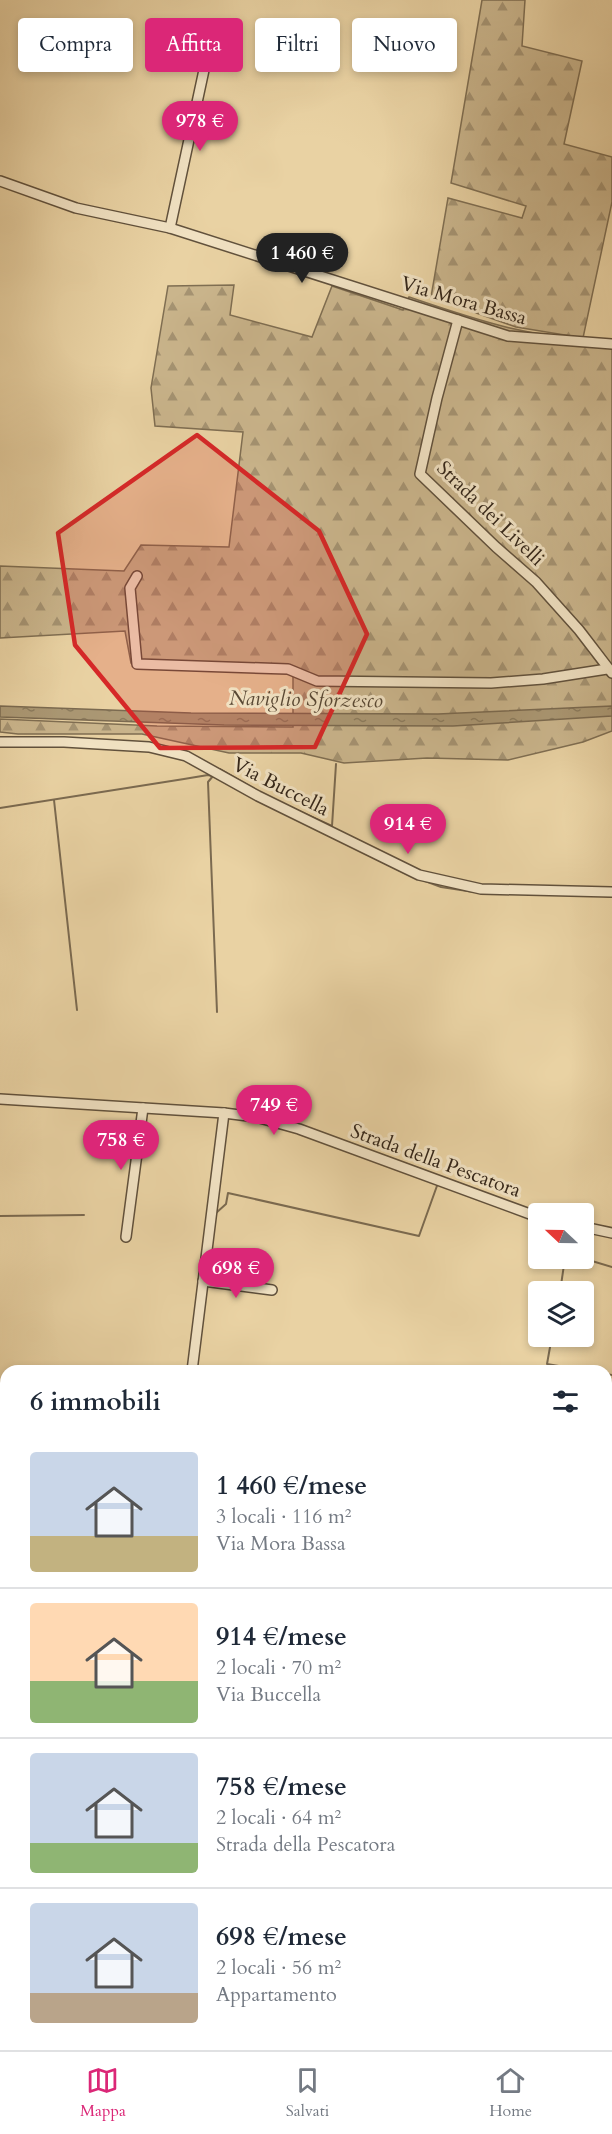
<!DOCTYPE html>
<html lang="it">
<meta charset="utf-8">
<style>
:root{--surface:#fff;--page:#f2f2f3;--text:#1f2937;--muted:#747a83;--line:#e0e1e3;--accent:#db2777}
body{margin:0;font-family:Cardo,serif;background:var(--page);color:var(--text);height:100vh;display:flex;flex-direction:column;font-size:22px;white-space:nowrap}
*{box-sizing:border-box;margin:0}
p{font-size:20px;color:var(--muted)}
.icon{flex:none;width:33px;height:33px;fill:none;stroke:currentColor;stroke-width:2;stroke-linecap:round;stroke-linejoin:round}
.map{position:relative;flex:1;overflow:hidden}
.side{position:absolute;left:0px;top:1365px;width:612px;height:686px;display:flex;flex-direction:column;background:var(--surface);border-radius:18px 18px 0 0;box-shadow:0 3px 9px #0003}
.side>*{flex:none}
.top-card{position:absolute;left:18px;top:18px;width:576px;height:54px;display:flex;gap:12px}
.needle{width:39px;rotate:292deg}
.fabs{position:absolute;left:528px;top:1203px;display:grid;gap:12px}
.fabs a{display:grid;place-items:center;width:66px;height:66px;border-radius:6px;background:var(--surface);box-shadow:0 3px 9px #0003;font-size:30px}
.price{position:absolute;translate:-50% -51px;padding:0 14px;border-radius:21px;background:var(--accent);color:#fff;font-size:20px;line-height:39px;filter:drop-shadow(0 2px 3px #0008)}
.price::after{content:'';position:absolute;left:50%;top:36px;width:18px;height:14px;margin-left:-9px;background:inherit;clip-path:polygon(0 0,100% 0,50% 100%)}
.price.active{background:#222;color:#fff}
ul{padding:0;list-style:none}
li{display:flex;align-items:center;gap:18px;height:150px;padding:0 30px}
li+li{border-top:2px solid var(--line)}
li span{display:grid;place-items:center;flex:none;width:168px;height:120px;border-radius:6px;color:#555}
li>.icon{margin-inline-start:auto}
span .icon{width:72px;height:72px;fill:#fffc;stroke-width:1}
li b{font-size:26px}
h2{display:flex;justify-content:space-between;align-items:center;height:72px;padding:0 30px;font-size:26px}
.pill{padding:0 21px;border-radius:6px;background:var(--surface);box-shadow:0 3px 9px #0003;font-size:21px;line-height:54px}
.pill.active{background:var(--accent);color:#fff}
.dock{display:flex;justify-content:space-around;align-items:center;height:84px;border-top:2px solid var(--line);background:var(--surface);font-size:16px;color:var(--muted)}
.dock a{display:grid;justify-items:center;gap:3px}
.dock .active{color:var(--accent)}
.map>svg:first-child{display:block}
</style>
<div class="map">
<svg width="612" height="2050" viewBox="0 0 612 2050">
<defs>
<pattern id="forest-firs" width="22" height="20" patternUnits="userSpaceOnUse" patternTransform="scale(1.5)"><rect width="22" height="20" fill="#cab58c"/><path d="M5 1l3.5 6h-7zM16 11l3.5 6h-7z" fill="#a59372"/></pattern>
<pattern id="water-ripples" width="26" height="14" patternUnits="userSpaceOnUse" patternTransform="scale(1.5)"><rect width="26" height="14" fill="#ab9874"/><path d="M2 4q2-2 4 0t4 0M15 11q2-2 4 0t4 0" fill="none" stroke="#8c7c5e"/></pattern>
</defs>
<rect width="100%" height="100%" fill="#e9d2a3"/>
<filter id="stains"><feTurbulence type="fractalNoise" baseFrequency=".00333" numOctaves="4"/><feColorMatrix values="0 0 0 0 .2 0 0 0 0 .09 0 0 0 0 .02 0 0 0 .5 -.17"/></filter>
<radialGradient id="worn" r=".72"><stop offset=".6" stop-color="#630" stop-opacity="0"/><stop offset="1" stop-color="#630" stop-opacity=".3"/></radialGradient>
<g fill="url(#forest-firs)" stroke="#7f6e52" stroke-width="1.5">
<polygon points="482,0 525,0 522,46 582,61 564,144 612,157 612,202 583,338 516,327 431,297 448,198 522,218 526,206 451,183"/>
<path d="M 234,285 L 230,315 L 312,337 L 332,286 L 403,310 L 409,297 C 476,320 540,342 612,339 L 612,731 L 583,742 L 508,760 L 427,758 L 344,763 L 301,753 L 229,753 L 142,734 L 18,734 L 0,732 L 0,719 L 157,726 L 293,727 L 293,671 L 131,663 L 125,631 L 0,638 L 0,566 L 124,571 L 141,545 L 229,547 L 243,432 L 155,426 L 151,388 L 168,286 Z"/>
<polygon points="612,2014 612,2050 549,2050 559,2045 606,2044 606,2017"/>
</g>
<polygon fill="url(#water-ripples)" stroke="#7b6a50" stroke-width="1.5" points="0,706 191,713 438,714 612,706 612,716 453,726 224,725 0,717"/>
<g fill="none" stroke-linecap="round" stroke-linejoin="round">
<g stroke="#7b6a50" stroke-width="2">
<polyline points="217,772 220,769 253,788"/>
<polyline points="213,776 208,782 217,1012"/>
<polyline points="54,800 77,1010"/>
<polyline points="290,807 332,826 336,764"/>
<polyline points="0,808 184,779 208,775 215,777"/>
<polyline points="324,833 411,876"/>
<polyline points="425,881 441,887 474,892"/>
<polyline points="603,896 612,897"/>
<polyline points="216,1213 226,1204 228,1193 419,1236 438,1183"/>
<polyline points="0,1216 84,1215"/>
<polyline points="582,1258 612,1267"/>
<polyline points="560,1292 565,1258"/>
<polyline points="552,1336 547,1364 588,1371"/>
<polyline points="606,1374 612,1375"/>
<polyline points="0,1395 6,1395"/>
<polyline points="606,1804 612,1804"/>
</g>
<g stroke="#ab9874" stroke-width="8">
<polyline points="606,2012 612,2009"/>
<polyline points="531,2050 542,2044"/>
</g>
<defs>
<g id="street">
<polyline points="0,181 76,208 170,228 508,336 612,344"/>
<polyline points="170,228 204,70"/>
<polyline points="458,320 437,398 420,474 496,547 536,582 579,630 612,673"/>
<polyline points="137,576 130,588 137,664 288,669 317,681 491,683 543,679 607,669"/>
<polyline points="0,742 64,742 149,747 186,756 258,796 419,875 481,889 612,892"/>
<polyline points="0,1099 224,1113 256,1117 299,1129 538,1217"/>
<polyline points="584,1227 612,1233"/>
<polyline points="126,1237 143,1108"/>
<polyline points="203,1281 272,1290"/>
<polyline points="192,1371 224,1113"/>
<polyline points="0,1893 6,1894"/>
<polyline points="606,1950 612,1950"/>
<polyline points="41,2044 43,2050"/>
</g>
</defs>
<use href="#street" stroke="#61513c" stroke-width="12"/>
<use href="#street" stroke="#f1e2c3" stroke-width="9"/>
</g>
<path fill="#d62828" fill-opacity="0.2" stroke="#d62828" stroke-width="4.5" stroke-linejoin="round" d="M 197,435 L 319,531 L 367,634 L 315,747 L 160,748 L 75,645 L 58,533 Z"/>
<g text-anchor="middle" stroke-width="6" stroke-linejoin="round" paint-order="stroke">
<g font-size="20" fill="#342619" stroke="#f1e2c3">
<text transform="translate(464 300) rotate(16)" y="7">Via Mora Bassa</text>
<text transform="translate(491 513) rotate(44)" y="7">Strada dei Livelli</text>
<text transform="translate(281 786) rotate(27)" y="7">Via Buccella</text>
<text transform="translate(436 1160) rotate(20)" y="7">Strada della Pescatora</text>
</g>
<g font-size="21" font-style="italic" fill="#584834" stroke="#f1e2c3">
<text transform="translate(306 699) rotate(1)" y="7">Naviglio Sforzesco</text>
</g>
</g>
<rect width="100%" height="100%" filter="url(#stains)"/>
<rect width="100%" height="100%" fill="url(#worn)"/>
</svg>
<div class="fabs">
<a><svg class="needle" viewBox="-14 -14 28 28"><path d="M0-13l5 13h-10z" fill="#e53935"/><path d="M0 13l5-13h-10z" fill="#747a83"/></svg></a>
<a><svg class="icon" aria-label="layers" viewBox="0 0 24 24"><path d="M12 4l9 5-9 5-9-5zM3 14l9 5 9-5"/></svg></a>
</div>
<b class="price" style="left:200px;top:152px">978 €</b>
<b class="price active" style="left:302px;top:284px">1 460 €</b>
<b class="price" style="left:408px;top:855px">914 €</b>
<b class="price" style="left:274px;top:1136px">749 €</b>
<b class="price" style="left:121px;top:1171px">758 €</b>
<b class="price" style="left:236px;top:1299px">698 €</b>
<div class="top-card">
<a class="pill">Compra</a>
<a class="pill active">Affitta</a>
<a class="pill">Filtri</a>
<a class="pill">Nuovo</a>
</div>
<section class="side">
<h2>6 immobili<svg class="icon" aria-label="filters" viewBox="0 0 24 24"><path d="M4 7h16M4 17h16"/><circle cx="9" cy="7" r="2"/><circle cx="15" cy="17" r="2"/></svg></h2>
<ul>
<li><span style="background:linear-gradient(#c9d6e8 70%,#c2b280 0)"><svg class="icon" aria-label="home" viewBox="0 0 24 24"><path d="M3 11l9-7 9 7M6 9v11h12V9"/></svg></span><div><b>1 460 €/mese</b><p>3 locali · 116 m²</p><p>Via Mora Bassa</p></div></li>
<li><span style="background:linear-gradient(#ffd9b3 65%,#8fb573 0)"><svg class="icon" aria-label="home" viewBox="0 0 24 24"><path d="M3 11l9-7 9 7M6 9v11h12V9"/></svg></span><div><b>914 €/mese</b><p>2 locali · 70 m²</p><p>Via Buccella</p></div></li>
<li><span style="background:linear-gradient(#c9d6e8 75%,#8fb573 0)"><svg class="icon" aria-label="home" viewBox="0 0 24 24"><path d="M3 11l9-7 9 7M6 9v11h12V9"/></svg></span><div><b>758 €/mese</b><p>2 locali · 64 m²</p><p>Strada della Pescatora</p></div></li>
<li><span style="background:linear-gradient(#c9d6e8 75%,#b9a48a 0)"><svg class="icon" aria-label="home" viewBox="0 0 24 24"><path d="M3 11l9-7 9 7M6 9v11h12V9"/></svg></span><div><b>698 €/mese</b><p>2 locali · 56 m²</p><p>Appartamento</p></div></li>
</ul>
</section>
</div>
<nav class="dock">
<a class="active"><svg class="icon" aria-label="map" viewBox="0 0 24 24"><path d="M3 6l6-2 6 2 6-2v14l-6 2-6-2-6 2zM9 4v14M15 6v14"/></svg>Mappa</a>
<a><svg class="icon" aria-label="saved" viewBox="0 0 24 24"><path d="M7 4h10v16l-5-4-5 4z"/></svg>Salvati</a>
<a><svg class="icon" aria-label="home" viewBox="0 0 24 24"><path d="M3 11l9-7 9 7M6 9v11h12V9"/></svg>Home</a>
</nav>
